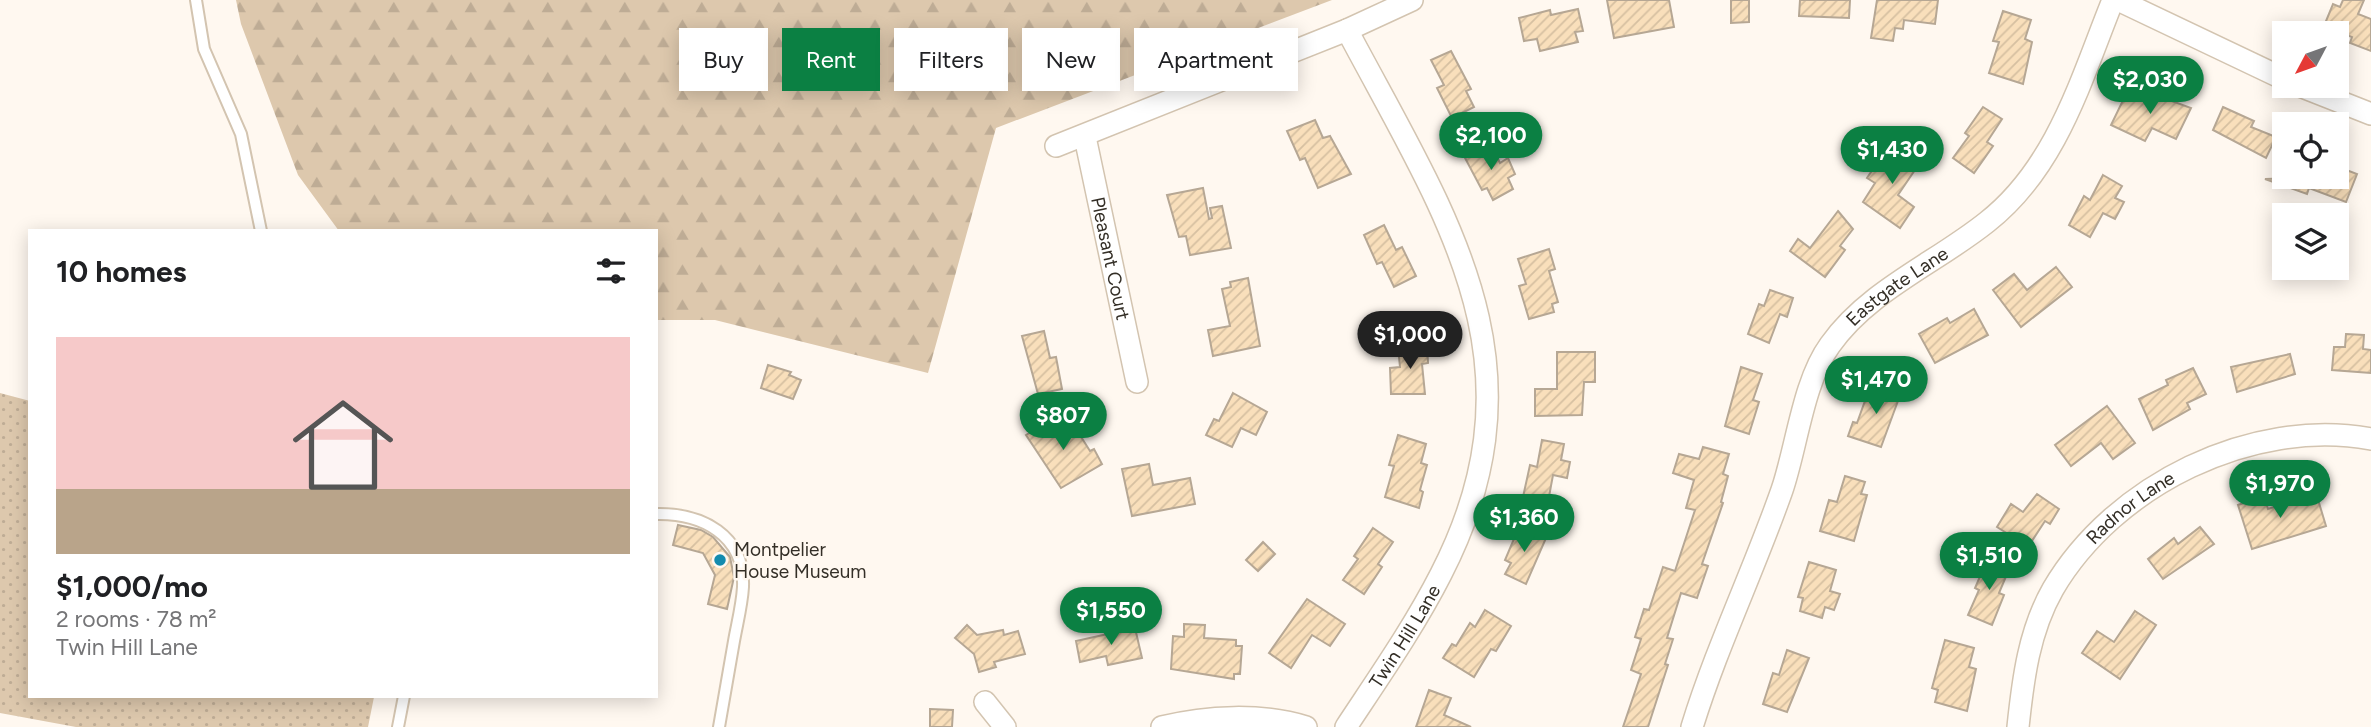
<!DOCTYPE html>
<meta charset="utf-8">
<style>
:root{--surface:#fff;--page:#f6f6f6;--text:#202124;--muted:#757577;--accent:#0b8043}
body{margin:0;font-family:Figtree,sans-serif;background:var(--page);color:var(--text);height:100vh;display:flex;flex-direction:column;font-size:26px;white-space:nowrap}
*{box-sizing:border-box;margin:0}
p{font-size:23px;color:var(--muted)}
.icon{flex:none;width:38px;height:38px;fill:none;stroke:currentColor;stroke-width:2;stroke-linecap:round;stroke-linejoin:round}
.map{position:relative;flex:1;overflow:hidden}
.sheet{position:absolute;left:28px;top:229px;width:630px;height:469px;display:flex;flex-direction:column;background:var(--surface);border-radius:0px;box-shadow:0 4px 18px #0003}
.sheet>*{flex:none}
.top-card{position:absolute;left:679px;top:28px;width:665px;height:63px;display:flex;gap:14px}
.needle{width:46px;rotate:229deg}
.buttons{position:absolute;left:2272px;top:21px;display:grid;gap:14px}
.buttons a{display:grid;place-items:center;width:77px;height:77px;border-radius:0px;background:var(--surface);box-shadow:0 4px 18px #0003;font-size:35px}
.price{position:absolute;translate:-50% -60px;padding:0 16px;border-radius:24px;background:var(--accent);color:#fff;font-size:23px;line-height:46px;filter:drop-shadow(0 2px 4px #0008)}
.price::after{content:'';position:absolute;left:50%;top:42px;width:21px;height:16px;margin-left:-10px;background:inherit;clip-path:polygon(0 0,100% 0,50% 100%)}
.price.on{background:#222;color:#fff}
ul{padding:0;list-style:none}
li{display:grid;align-content:center;gap:14px;height:371px;padding:0 28px}
li span{display:grid;place-items:center;height:217px;border-radius:0px;color:#555}
li>.icon{margin-inline-start:auto}
span .icon{width:126px;height:126px;fill:#fffc;stroke-width:1}
li b{font-size:30px}
h2{display:flex;justify-content:space-between;align-items:center;height:84px;padding:0 28px;font-size:30px}
.chip{padding:0 24px;border-radius:0px;background:var(--surface);box-shadow:0 4px 18px #0003;font-size:24px;line-height:63px}
.chip.on{background:var(--accent);color:#fff}
.map>svg:first-child{display:block}
</style>
<div class="map">
<svg width="2371" height="727" viewBox="0 0 2371 727">
<defs>
<pattern id="grass-dots" width="8" height="8" patternUnits="userSpaceOnUse" patternTransform="scale(1.75)"><rect width="8" height="8" fill="#ddc8ad"/><path d="M2 2h.1M6 6h.1" fill="none" stroke="#beac95" stroke-width="1.8" stroke-linecap="round"/></pattern>
<pattern id="forest-firs" width="22" height="20" patternUnits="userSpaceOnUse" patternTransform="scale(1.75)"><rect width="22" height="20" fill="#ddc8ad"/><path d="M5 1l3.5 6h-7zM16 11l3.5 6h-7z" fill="#beac95"/></pattern>
<pattern id="building-hatch" width="6" height="6" patternUnits="userSpaceOnUse" patternTransform="scale(1.75)"><rect width="6" height="6" fill="#f9dfbb"/><path d="M-1 1l2-2M0 6l6-6M5 7l2-2" fill="none" stroke="#d6c0a1"/></pattern>
</defs>
<rect width="100%" height="100%" fill="#fff8f0"/>
<polygon fill="url(#grass-dots)" points="0,393 30,401 30,696 374,697 368,727 76,727 0,713"/>
<polygon fill="url(#forest-firs)" points="236,0 1332,0 996,128 928,373 715,320 656,320 656,231 339,231 298,175 241,24"/>
<g fill="url(#building-hatch)" stroke="#b6a794" stroke-width="2">
<polygon points="1607,0 1669,0 1674,27 1614,38"/>
<polygon points="1731,0 1749,0 1749,22 1731,23"/>
<polygon points="1800,0 1850,0 1849,18 1799,16"/>
<polygon points="1877,0 1938,0 1935,24 1904,20 1903,29 1895,28 1893,41 1871,38"/>
<polygon points="2343,0 2364,0 2358,14 2371,19 2371,51 2350,43 2352,37 2324,26 2333,4 2340,7"/>
<polygon points="1578,9 1583,31 1575,32 1578,42 1540,51 1537,39 1524,41 1519,18 1550,10 1551,15"/>
<polygon points="2003,11 2031,20 2025,39 2032,42 2023,84 1989,73 1999,42 1993,41"/>
<polygon points="1451,51 1471,89 1466,91 1474,107 1452,118 1437,88 1444,85 1431,60"/>
<polygon points="2128,90 2147,99 2150,93 2191,108 2176,139 2152,128 2145,141 2111,125"/>
<polygon points="1983,107 2002,119 1987,142 1993,146 1974,173 1953,158 1969,136 1965,133"/>
<polygon points="2223,107 2254,121 2251,127 2276,137 2266,158 2213,130"/>
<polygon points="1315,120 1323,138 1330,136 1351,174 1318,188 1305,158 1300,160 1287,131"/>
<polygon points="1491,145 1500,163 1508,158 1515,174 1508,178 1513,189 1493,200 1487,188 1482,190 1465,158"/>
<polygon points="1898,146 1921,161 1898,195 1914,207 1900,228 1863,202 1875,183 1867,178 1884,153 1890,157"/>
<polygon points="2336,166 2357,174 2346,202 2309,188 2307,194 2265,179 2336,177"/>
<polygon points="2103,175 2122,186 2115,198 2124,202 2115,219 2103,213 2090,237 2069,225 2084,196 2090,200"/>
<polygon points="1203,188 1209,219 1212,218 1210,208 1222,206 1231,248 1190,255 1186,236 1179,237 1167,195"/>
<polygon points="1838,211 1853,229 1840,246 1845,250 1825,277 1790,251 1798,239 1810,248"/>
<polygon points="1384,225 1396,250 1402,247 1416,276 1394,287 1382,262 1377,264 1364,235"/>
<polygon points="1549,249 1555,269 1549,271 1558,302 1552,304 1554,312 1529,319 1519,286 1526,284 1518,259"/>
<polygon points="2056,267 2072,287 2021,327 1993,290 2014,274 2027,290"/>
<polygon points="1248,278 1260,346 1213,356 1208,330 1230,326 1222,289 1231,287 1230,282"/>
<polygon points="1770,290 1793,298 1787,317 1780,314 1769,343 1748,334 1759,304 1764,306"/>
<polygon points="1974,309 1988,335 1935,363 1919,334 1947,318 1950,323"/>
<polygon points="1044,331 1050,358 1056,357 1062,389 1038,394 1022,336"/>
<polygon points="2346,334 2364,335 2363,349 2371,350 2371,373 2332,370 2334,347 2345,347"/>
<polygon points="1427,344 1428,363 1422,364 1425,394 1391,394 1390,368 1400,367 1398,347"/>
<polygon points="1557,352 1595,352 1595,382 1584,382 1582,415 1535,416 1535,389 1557,389"/>
<polygon points="2290,354 2295,374 2237,392 2231,367"/>
<polygon points="768,365 791,372 789,375 801,380 793,399 761,388"/>
<polygon points="1741,367 1762,374 1753,400 1759,402 1749,434 1725,426"/>
<polygon points="2193,368 2206,394 2187,403 2190,409 2153,430 2139,399 2168,385 2166,380"/>
<polygon points="1880,383 1902,390 1881,447 1848,436 1853,422 1857,423 1866,398 1874,401"/>
<polygon points="1233,393 1267,412 1256,435 1241,428 1232,447 1206,435 1214,419 1219,421"/>
<polygon points="2107,406 2135,443 2113,459 2101,443 2071,466 2055,445"/>
<polygon points="1059,415 1070,433 1076,429 1090,451 1094,449 1102,464 1061,488 1026,435"/>
<polygon points="1398,435 1426,444 1421,463 1427,465 1420,490 1423,492 1419,508 1385,497 1394,466 1389,465"/>
<polygon points="1542,440 1564,444 1561,460 1570,462 1567,478 1553,475 1548,502 1523,497 1530,465 1537,467"/>
<polygon points="1703,447 1729,454 1723,474 1728,476 1721,502 1723,503 1702,564 1708,566 1697,598 1681,593 1667,638 1673,639 1665,664 1668,665 1648,727 1623,727 1641,674 1631,670 1641,639 1635,637 1644,609 1649,610 1663,567 1675,571 1695,510 1686,508 1694,480 1673,473 1679,454 1699,459"/>
<polygon points="1149,464 1153,485 1190,478 1195,504 1132,516 1122,469"/>
<polygon points="1845,476 1865,482 1861,494 1867,495 1854,541 1820,531 1829,500 1837,502"/>
<polygon points="2316,493 2326,526 2252,549 2238,505 2264,496 2268,509"/>
<polygon points="2037,494 2059,509 2050,524 2045,521 2030,544 2024,544 1997,527 2011,504 2023,512"/>
<polygon points="678,525 701,530 713,537 730,557 734,577 727,609 708,604 715,575 703,553 673,545"/>
<polygon points="1519,527 1546,538 1526,584 1505,574 1511,563 1505,560"/>
<polygon points="2200,527 2214,544 2163,579 2148,559 2174,538 2178,544"/>
<polygon points="1373,528 1393,542 1378,564 1382,567 1364,594 1343,580 1358,559 1354,556"/>
<polygon points="1263,542 1275,554 1258,571 1246,560"/>
<polygon points="1988,558 2010,567 1999,593 2004,595 1992,625 1968,615 1979,590 1975,588"/>
<polygon points="1809,562 1836,570 1830,591 1840,594 1834,610 1825,607 1822,618 1800,611 1803,598 1798,597"/>
<polygon points="1307,599 1345,624 1330,646 1312,635 1291,668 1269,653"/>
<polygon points="1485,610 1511,626 1496,651 1491,649 1474,677 1443,658 1452,644 1456,646 1470,623 1475,627"/>
<polygon points="2135,611 2156,625 2120,679 2082,653 2097,631 2114,642"/>
<polygon points="1184,624 1205,625 1204,638 1236,640 1236,646 1242,646 1240,674 1234,674 1234,679 1171,669 1173,636 1184,637"/>
<polygon points="967,625 977,635 1003,630 1004,635 1018,631 1025,654 994,662 996,667 979,672 974,654 955,638"/>
<polygon points="1135,628 1142,658 1108,665 1106,656 1080,662 1076,641"/>
<polygon points="1945,640 1974,648 1969,667 1976,669 1967,711 1935,702 1938,690 1932,688"/>
<polygon points="1787,650 1809,658 1787,712 1763,704 1773,673 1779,675"/>
<polygon points="1429,690 1451,698 1444,715 1471,727 1416,727"/>
<polygon points="930,709 953,710 952,727 930,727"/>
</g>
<g fill="none" stroke-linecap="round" stroke-linejoin="round">
<defs>
<g id="lane">
<polyline points="196,0 204,49 241,134 261,231"/>
<path d="M 656,514 C 702,513 745,535 743,587 C 742,605 737,624 734,641 C 729,670 724,698 719,727"/>
<polyline points="398,727 404,696"/>
</g>
<g id="street">
<polyline points="2118,0 2284,79"/>
<polyline points="2300,86 2371,114"/>
<path id="s1" d="M 1085,137 L 1137,382"/>
<polyline points="1056,146 1347,30 1412,0"/>
<polyline points="985,702 1005,727"/>
<path d="M 1162,727 C 1206,716 1262,713 1306,727"/>
<path id="s2" d="M 1346,727 C 1379,677 1414,627 1441,574 C 1550,362 1445,215 1347,30"/>
<path id="s3" d="M 1692,727 C 1717,646 1754,570 1782,490 C 1797,446 1803,382 1830,345 C 1869,290 1936,263 1987,222 C 2057,167 2081,79 2113,0"/>
<path id="s4" d="M 2018,727 C 2023,679 2029,631 2053,589 C 2114,485 2252,417 2371,439"/>
</g>
</defs>
<use href="#lane" stroke="#d3c4b0" stroke-width="14"/>
<use href="#street" stroke="#d3c4b0" stroke-width="24"/>
<use href="#lane" stroke="#fff" stroke-width="10"/>
<use href="#street" stroke="#fff" stroke-width="21"/>
</g>
<circle fill="#138bae" stroke="#fff8f0" stroke-width="2.5" cx="720" cy="560" r="7"/>
<g text-anchor="middle" stroke-width="5" stroke-linejoin="round" paint-order="stroke">
<g font-size="19" fill="#342f27" stroke="#fff8f0">
<text dy="7" stroke="none"><textPath href="#s1" startOffset="124">Pleasant Court</textPath></text>
<text dy="7" stroke="none"><textPath href="#s3" startOffset="497">Eastgate Lane</textPath></text>
<text dy="7" stroke="none"><textPath href="#s4" startOffset="257">Radnor Lane</textPath></text>
<text dy="7" stroke="none"><textPath href="#s2" startOffset="108">Twin Hill Lane</textPath></text>
</g>
<g font-size="19" fill="#342f27" stroke="#fff8f0" text-anchor="start">
<text x="734" y="556">Montpelier<tspan x="734" dy="22">House Museum</tspan></text>
</g>
</g>
</svg>
<div class="buttons">
<a><svg class="needle" viewBox="-14 -14 28 28"><path d="M0-13l5 13h-10z" fill="#e53935"/><path d="M0 13l5-13h-10z" fill="#757577"/></svg></a>
<a><svg class="icon" aria-label="locate" viewBox="0 0 24 24"><circle cx="12" cy="12" r="6"/><path d="M12 2v4M12 18v4M2 12h4M18 12h4"/></svg></a>
<a><svg class="icon" aria-label="layers" viewBox="0 0 24 24"><path d="M12 4l9 5-9 5-9-5zM3 14l9 5 9-5"/></svg></a>
</div>
<b class="price" style="left:2150px;top:116px">$2,030</b>
<b class="price" style="left:1491px;top:172px">$2,100</b>
<b class="price" style="left:1892px;top:186px">$1,430</b>
<b class="price on" style="left:1410px;top:371px">$1,000</b>
<b class="price" style="left:1876px;top:416px">$1,470</b>
<b class="price" style="left:1063px;top:452px">$807</b>
<b class="price" style="left:2280px;top:520px">$1,970</b>
<b class="price" style="left:1524px;top:554px">$1,360</b>
<b class="price" style="left:1989px;top:592px">$1,510</b>
<b class="price" style="left:1111px;top:647px">$1,550</b>
<div class="top-card">
<a class="chip">Buy</a>
<a class="chip on">Rent</a>
<a class="chip">Filters</a>
<a class="chip">New</a>
<a class="chip">Apartment</a>
</div>
<section class="sheet">
<h2>10 homes<svg class="icon" aria-label="filters" viewBox="0 0 24 24"><path d="M4 7h16M4 17h16"/><circle cx="9" cy="7" r="2"/><circle cx="15" cy="17" r="2"/></svg></h2>
<ul>
<li><span style="background:linear-gradient(#f6c9c9 70%,#b9a48a 0)"><svg class="icon" aria-label="home" viewBox="0 0 24 24"><path d="M3 11l9-7 9 7M6 9v11h12V9"/></svg></span><div><b>$1,000/mo</b><p>2 rooms · 78 m²</p><p>Twin Hill Lane</p></div></li>
</ul>
</section>
</div>
